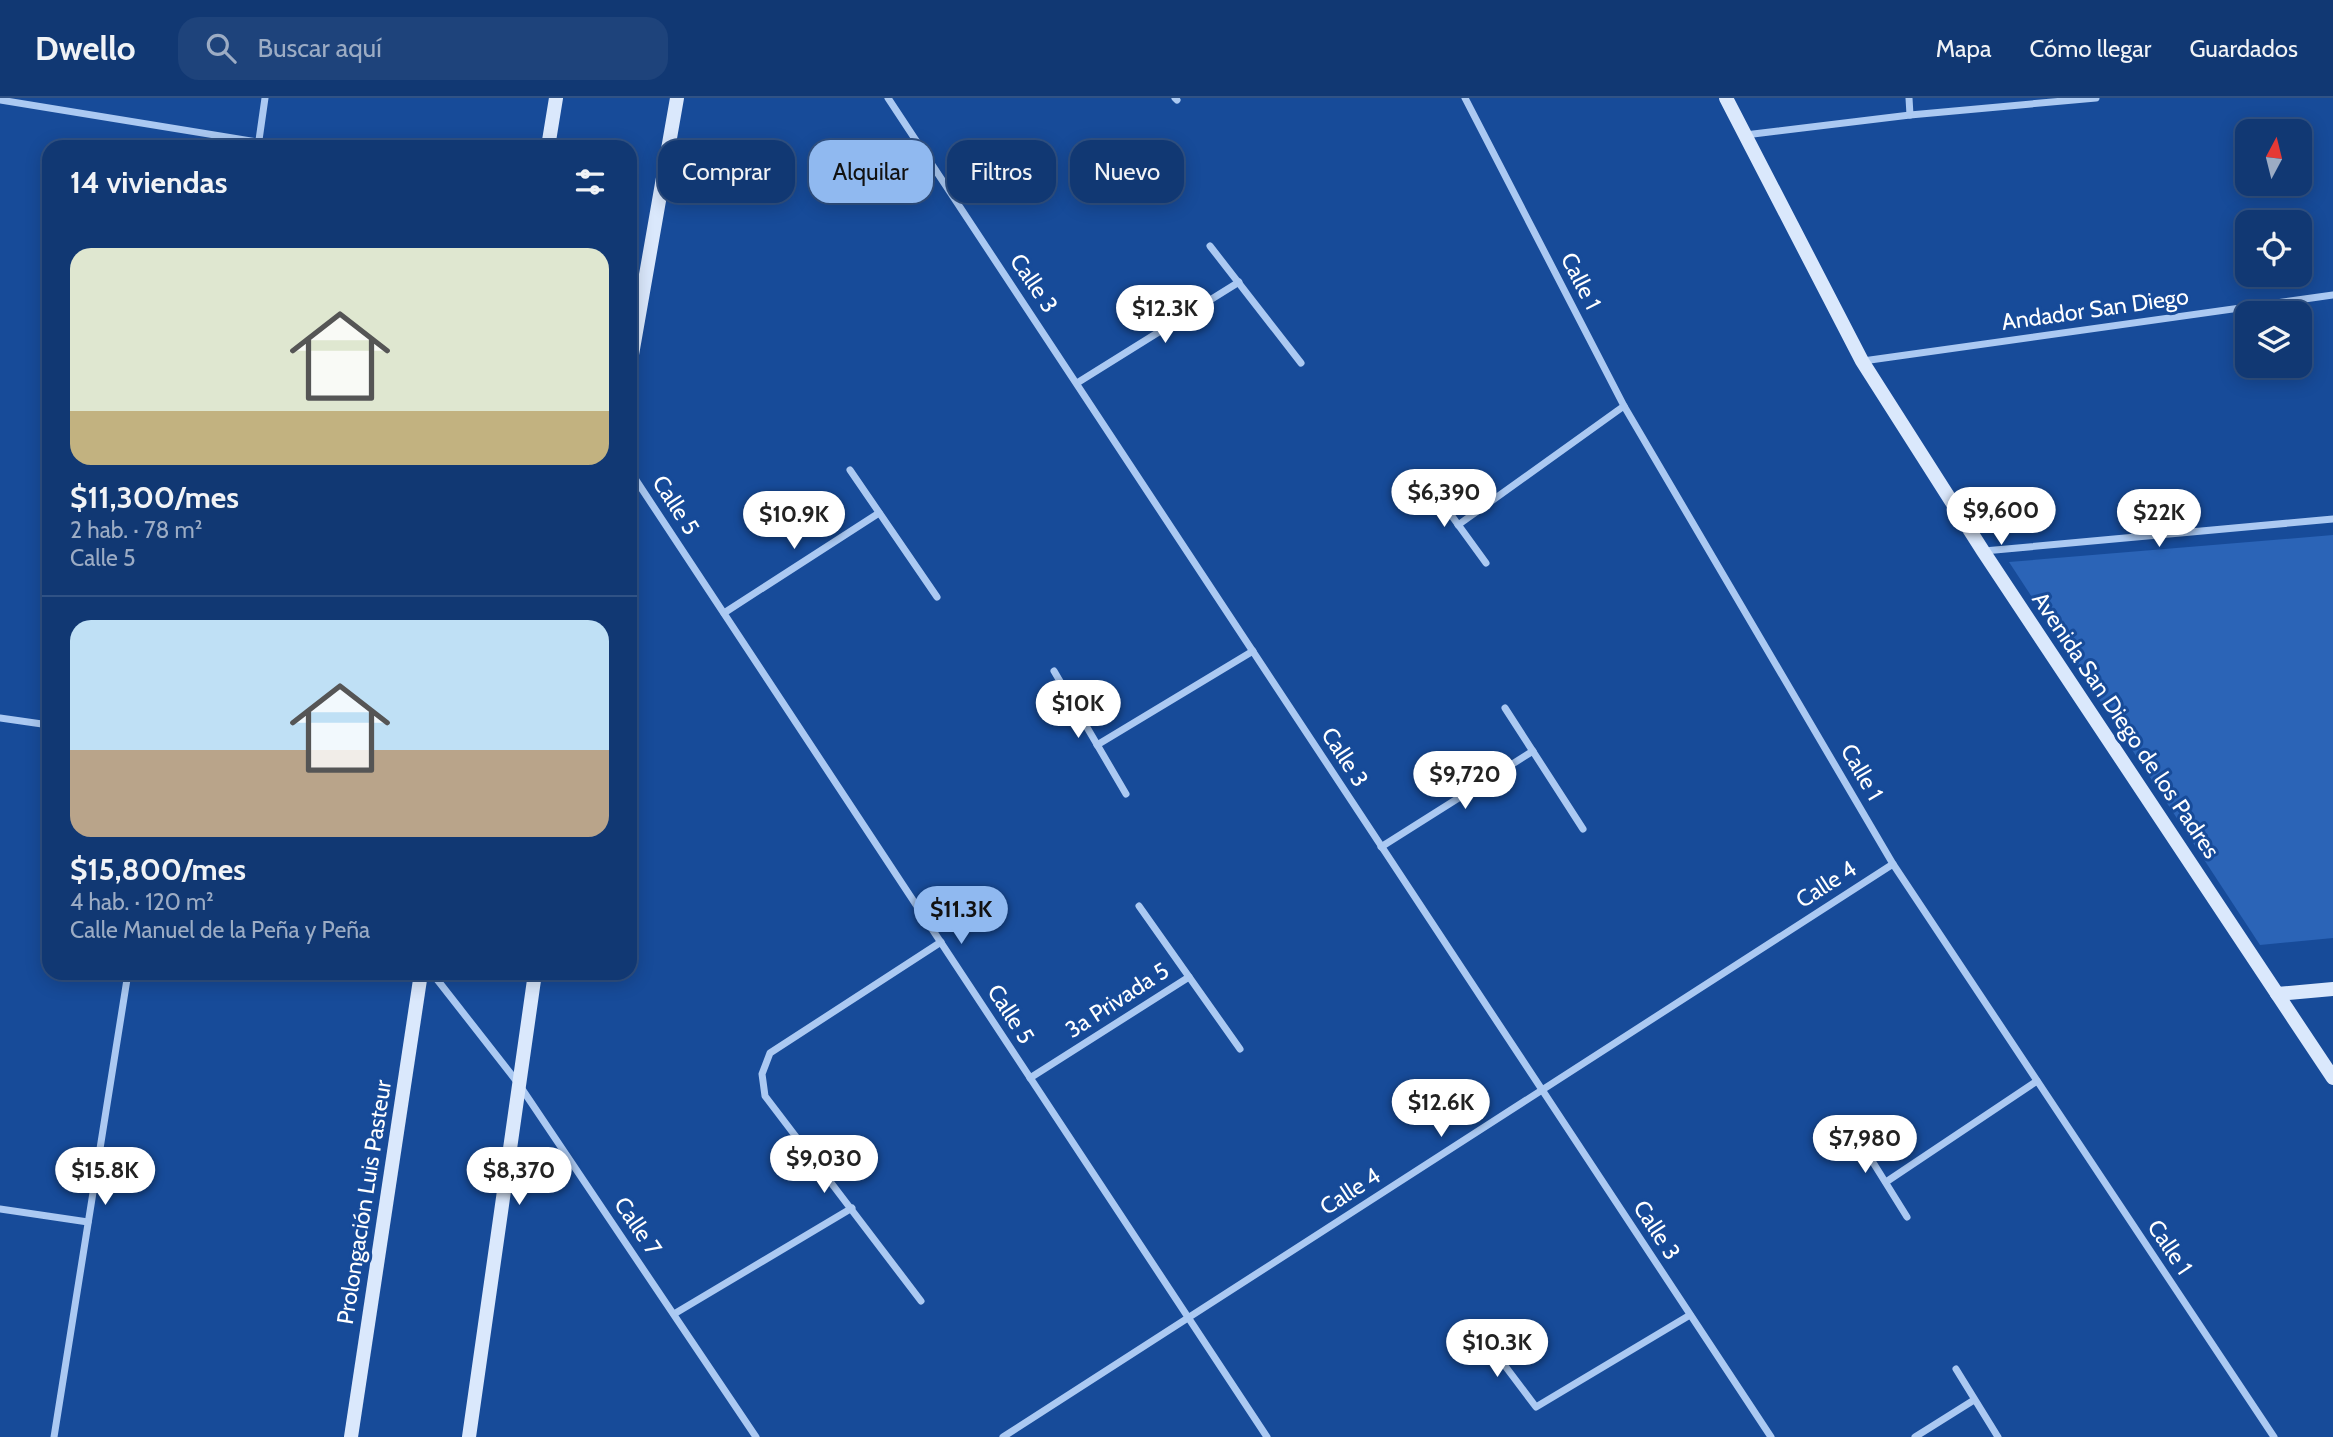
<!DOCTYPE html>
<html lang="es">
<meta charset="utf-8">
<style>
:root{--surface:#113873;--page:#1e437b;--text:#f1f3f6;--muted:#9cacc4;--line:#305285;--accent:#90b9f0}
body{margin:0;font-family:Cabin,sans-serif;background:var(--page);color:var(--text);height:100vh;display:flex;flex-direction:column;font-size:26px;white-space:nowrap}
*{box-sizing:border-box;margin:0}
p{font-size:23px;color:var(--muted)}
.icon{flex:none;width:38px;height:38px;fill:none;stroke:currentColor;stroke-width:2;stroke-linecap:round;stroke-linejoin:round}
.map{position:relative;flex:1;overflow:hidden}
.side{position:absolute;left:42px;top:42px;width:595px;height:840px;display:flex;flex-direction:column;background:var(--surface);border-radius:21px;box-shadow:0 4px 18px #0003,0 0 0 2px var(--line)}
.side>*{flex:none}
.hud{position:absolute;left:658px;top:42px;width:665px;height:63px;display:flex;gap:14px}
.needle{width:46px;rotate:7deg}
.fabs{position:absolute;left:2235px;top:21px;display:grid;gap:14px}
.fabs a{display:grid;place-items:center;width:77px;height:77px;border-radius:14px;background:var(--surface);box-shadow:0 4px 18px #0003,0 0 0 2px var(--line);font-size:35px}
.price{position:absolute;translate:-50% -60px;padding:0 16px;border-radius:24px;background:#fff;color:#222;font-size:23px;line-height:46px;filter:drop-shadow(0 2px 4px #0008)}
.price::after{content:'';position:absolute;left:50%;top:42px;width:21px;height:16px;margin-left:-10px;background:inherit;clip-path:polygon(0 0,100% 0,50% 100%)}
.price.active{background:var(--accent);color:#111}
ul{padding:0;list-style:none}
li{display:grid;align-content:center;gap:14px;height:371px;padding:0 28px}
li+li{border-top:2px solid var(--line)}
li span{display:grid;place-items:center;height:217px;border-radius:21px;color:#555}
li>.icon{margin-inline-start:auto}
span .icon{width:126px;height:126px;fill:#fffc;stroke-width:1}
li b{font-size:30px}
h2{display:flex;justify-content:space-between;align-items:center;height:84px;padding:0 28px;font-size:30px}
.pill{padding:0 24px;border-radius:21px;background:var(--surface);box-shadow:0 4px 18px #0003,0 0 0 2px var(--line);font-size:24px;line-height:63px}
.pill.active{background:var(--accent);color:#111}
header{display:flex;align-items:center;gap:42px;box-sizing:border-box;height:98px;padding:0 35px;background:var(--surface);border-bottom:2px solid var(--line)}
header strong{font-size:33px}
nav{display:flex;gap:38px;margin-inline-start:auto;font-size:24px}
.search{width:490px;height:63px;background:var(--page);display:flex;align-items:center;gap:18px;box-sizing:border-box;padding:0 24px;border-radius:21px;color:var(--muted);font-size:26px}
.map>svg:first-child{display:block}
</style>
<header>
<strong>Dwello</strong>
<div class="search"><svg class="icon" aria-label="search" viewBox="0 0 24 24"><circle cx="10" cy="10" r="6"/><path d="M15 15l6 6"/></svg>Buscar aquí</div>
<nav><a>Mapa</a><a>Cómo llegar</a><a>Guardados</a></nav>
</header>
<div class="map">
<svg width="2333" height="1339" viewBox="0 0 2333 1339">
<rect width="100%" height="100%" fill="#174b99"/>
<polygon fill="#2b64b7" points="2333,437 2333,840 2260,847 2009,464"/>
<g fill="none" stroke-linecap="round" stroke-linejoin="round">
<g stroke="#abc9f2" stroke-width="7">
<polyline points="888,0 1771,1339"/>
<polyline points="1175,0 1177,2"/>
<polyline points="1465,0 1624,308 1893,766 2274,1339"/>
<polyline points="1909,0 1910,17"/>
<polyline points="0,2 258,44"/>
<polyline points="1745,37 1910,17 2096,0"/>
<polyline points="258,49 265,0"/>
<polyline points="1210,148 1301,265"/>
<polyline points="1863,263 2333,197"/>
<polyline points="1077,285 1239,184"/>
<polyline points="850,372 937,499"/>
<polyline points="630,373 1267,1339"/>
<polyline points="1425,381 1486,465"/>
<polyline points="1458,427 1624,308"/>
<polyline points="1984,453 2333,421"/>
<polyline points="724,515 879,415"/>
<polyline points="1054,573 1126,696"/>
<polyline points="1505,610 1583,731"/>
<polyline points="0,620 49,627"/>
<polyline points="1097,647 1253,553"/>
<polyline points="1381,749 1533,653"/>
<polyline points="1139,808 1240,951"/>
<polyline points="432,875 518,985 756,1339"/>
<polyline points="1030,980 1189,879"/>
<polyline points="1846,1021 1907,1119"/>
<polyline points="1886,1084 2037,983"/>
<polyline points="0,1111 88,1124"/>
<polyline points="921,1203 765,998 762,976 770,955 941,844"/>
<polyline points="674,1216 852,1110"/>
<polyline points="1481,1236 1536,1309 1690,1217"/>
<polyline points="1956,1271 1998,1339"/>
<polyline points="54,1339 128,875"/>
<polyline points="1003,1339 1893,766"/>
<polyline points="1915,1339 1974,1302"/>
</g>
<g stroke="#dae8fc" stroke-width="14">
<polyline points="1726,0 1862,263 1983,453 2333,980"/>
<polyline points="548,49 556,0"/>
<polyline points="630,268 677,0"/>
<polyline points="2277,896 2333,891"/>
<polyline points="351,1339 421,875"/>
<polyline points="469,1339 535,875"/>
</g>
</g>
<g text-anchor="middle" stroke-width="6" stroke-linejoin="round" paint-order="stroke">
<g font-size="23" fill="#fff" stroke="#174b99">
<text transform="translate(1581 183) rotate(63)" y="8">Calle 1</text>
<text transform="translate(1034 185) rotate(56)" y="8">Calle 3</text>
<text transform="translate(2095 211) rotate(-8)" y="8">Andador San Diego</text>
<text transform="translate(676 407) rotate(57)" y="8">Calle 5</text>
<text transform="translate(2126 627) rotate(56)" y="8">Avenida San Diego de los Padres</text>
<text transform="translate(1345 659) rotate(57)" y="8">Calle 3</text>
<text transform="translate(1862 674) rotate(60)" y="8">Calle 1</text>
<text transform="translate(1826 786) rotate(-33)" y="8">Calle 4</text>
<text transform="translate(1117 902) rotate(-33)" y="8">3a Privada 5</text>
<text transform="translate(1011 916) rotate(57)" y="8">Calle 5</text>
<text transform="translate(1350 1093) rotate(-33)" y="8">Calle 4</text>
<text transform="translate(364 1104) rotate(-81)" y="8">Prolongación Luis Pasteur</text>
<text transform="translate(638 1128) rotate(56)" y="8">Calle 7</text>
<text transform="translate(1657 1132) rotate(57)" y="8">Calle 3</text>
<text transform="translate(2170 1149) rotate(56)" y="8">Calle 1</text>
</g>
</g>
</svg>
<div class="fabs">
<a><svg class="needle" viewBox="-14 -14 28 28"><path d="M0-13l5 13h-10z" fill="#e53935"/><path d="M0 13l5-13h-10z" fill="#9cacc4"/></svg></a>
<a><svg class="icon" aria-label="locate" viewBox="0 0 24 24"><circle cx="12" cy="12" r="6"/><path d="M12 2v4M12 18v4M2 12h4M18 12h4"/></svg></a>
<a><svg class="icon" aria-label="layers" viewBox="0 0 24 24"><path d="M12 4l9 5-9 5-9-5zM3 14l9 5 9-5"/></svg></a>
</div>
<b class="price" style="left:1165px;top:247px">$12.3K</b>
<b class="price" style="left:1444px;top:431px">$6,390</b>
<b class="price" style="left:2001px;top:449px">$9,600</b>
<b class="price" style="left:2159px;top:451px">$22K</b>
<b class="price" style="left:794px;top:453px">$10.9K</b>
<b class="price" style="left:1078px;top:642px">$10K</b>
<b class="price" style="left:1465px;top:713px">$9,720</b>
<b class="price active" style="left:961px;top:848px">$11.3K</b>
<b class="price" style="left:1441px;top:1041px">$12.6K</b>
<b class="price" style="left:1865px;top:1077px">$7,980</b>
<b class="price" style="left:824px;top:1097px">$9,030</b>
<b class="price" style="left:105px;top:1109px">$15.8K</b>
<b class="price" style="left:519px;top:1109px">$8,370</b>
<b class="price" style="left:1497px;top:1281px">$10.3K</b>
<div class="hud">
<a class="pill">Comprar</a>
<a class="pill active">Alquilar</a>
<a class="pill">Filtros</a>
<a class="pill">Nuevo</a>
</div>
<section class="side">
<h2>14 viviendas<svg class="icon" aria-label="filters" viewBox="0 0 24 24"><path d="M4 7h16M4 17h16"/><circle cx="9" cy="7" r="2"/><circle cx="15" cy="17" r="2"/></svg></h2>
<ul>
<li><span style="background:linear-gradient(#dfe7d0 75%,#c2b280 0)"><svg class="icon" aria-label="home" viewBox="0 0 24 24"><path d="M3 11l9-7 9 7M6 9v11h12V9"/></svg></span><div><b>$11,300/mes</b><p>2 hab. · 78 m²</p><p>Calle 5</p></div></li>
<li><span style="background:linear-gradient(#bfe0f5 60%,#b9a48a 0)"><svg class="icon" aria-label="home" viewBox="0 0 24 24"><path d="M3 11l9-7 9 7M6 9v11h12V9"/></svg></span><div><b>$15,800/mes</b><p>4 hab. · 120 m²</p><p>Calle Manuel de la Peña y Peña</p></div></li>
</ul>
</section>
</div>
